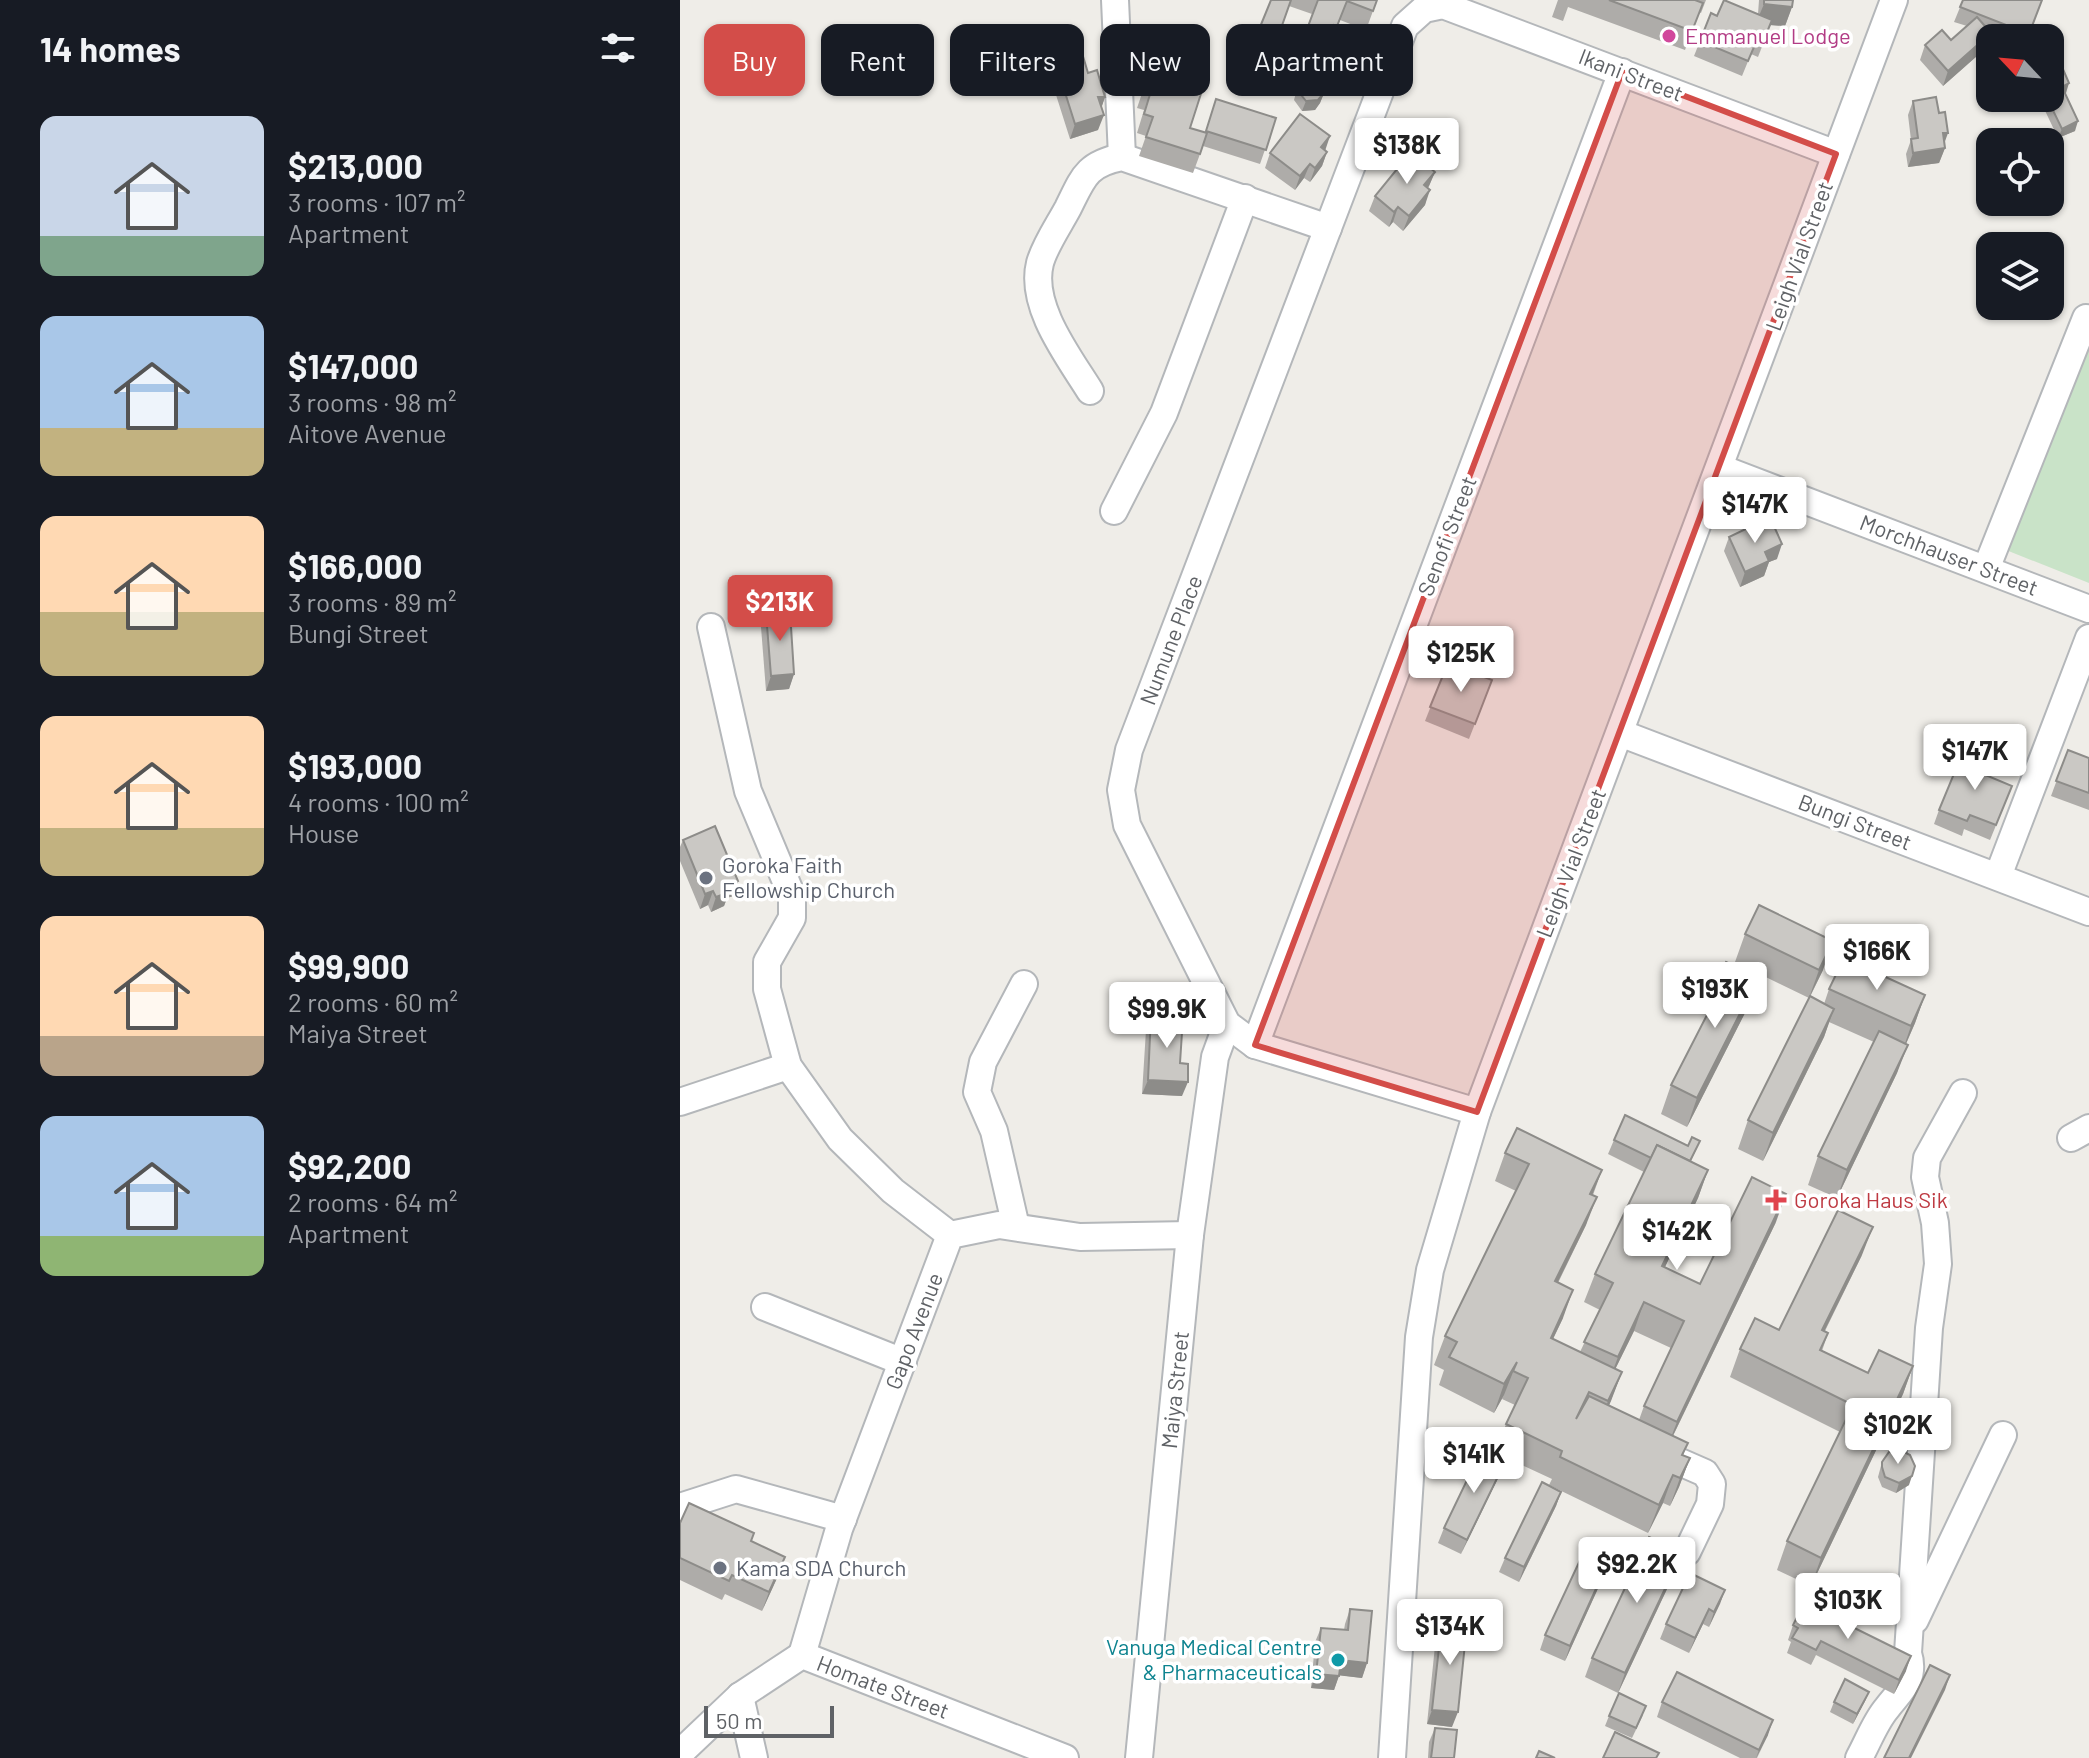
<!DOCTYPE html>
<meta charset="utf-8">
<style>
:root{--surface:#171b24;--page:#242831;--text:#f1f3f6;--muted:#9ea1a6;--accent:#d34d49}
body{margin:0;font-family:Barlow,sans-serif;background:var(--page);color:var(--text);height:100vh;display:flex;flex-direction:column;font-size:30px;white-space:nowrap}
*{box-sizing:border-box;margin:0}
p{font-size:26px;color:var(--muted)}
.icon{flex:none;width:44px;height:44px;fill:none;stroke:currentColor;stroke-width:2;stroke-linecap:round;stroke-linejoin:round}
.map{position:relative;flex:1;overflow:hidden}
.details{display:flex;flex-direction:column;background:var(--surface);width:680px}
.details>*{flex:none}
.guide{position:absolute;left:24px;top:24px;width:760px;height:72px;display:flex;gap:16px}
.needle{width:52px;rotate:296deg}
.buttons{position:absolute;left:1296px;top:24px;display:grid;gap:16px}
.buttons a{display:grid;place-items:center;width:88px;height:88px;border-radius:16px;background:var(--surface);box-shadow:0 2px 6px #0004;font-size:40px}
.scale{position:absolute;left:24px;bottom:20px;width:130px;box-sizing:border-box;padding-left:8px;border:4px solid #5f6266;border-top:0;font-size:22px;line-height:28px;white-space:nowrap;color:#5f6266;-webkit-text-stroke:6px #fff;paint-order:stroke}
.price{position:absolute;translate:-50% -68px;padding:0 18px;border-radius:8px;background:#fff;color:#222;font-size:26px;line-height:52px;filter:drop-shadow(0 2px 4px #0008)}
.price::after{content:'';position:absolute;left:50%;top:48px;width:24px;height:18px;margin-left:-12px;background:inherit;clip-path:polygon(0 0,100% 0,50% 100%)}
.price.selected{background:var(--accent);color:#fff}
ul{padding:0;list-style:none}
li{display:flex;align-items:center;gap:24px;height:200px;padding:0 40px}
li span{display:grid;place-items:center;flex:none;width:224px;height:160px;border-radius:16px;color:#555}
li>.icon{margin-inline-start:auto}
span .icon{width:96px;height:96px;fill:#fffc;stroke-width:1}
li b{font-size:34px}
h2{display:flex;justify-content:space-between;align-items:center;height:96px;padding:0 40px;font-size:34px}
.pill{padding:0 28px;border-radius:16px;background:var(--surface);box-shadow:0 2px 6px #0004;font-size:28px;line-height:72px}
.pill.selected{background:var(--accent);color:#fff}
main{display:flex;flex:1;min-height:0}
.map>svg:first-child{display:block}
</style>
<main>
<section class="details">
<h2>14 homes<svg class="icon" aria-label="filters" viewBox="0 0 24 24"><path d="M4 7h16M4 17h16"/><circle cx="9" cy="7" r="2"/><circle cx="15" cy="17" r="2"/></svg></h2>
<ul>
<li><span style="background:linear-gradient(#c9d6e8 75%,#7fa58c 0)"><svg class="icon" aria-label="home" viewBox="0 0 24 24"><path d="M3 11l9-7 9 7M6 9v11h12V9"/></svg></span><div><b>$213,000</b><p>3 rooms · 107 m²</p><p>Apartment</p></div></li>
<li><span style="background:linear-gradient(#a9c7e8 70%,#c2b280 0)"><svg class="icon" aria-label="home" viewBox="0 0 24 24"><path d="M3 11l9-7 9 7M6 9v11h12V9"/></svg></span><div><b>$147,000</b><p>3 rooms · 98 m²</p><p>Aitove Avenue</p></div></li>
<li><span style="background:linear-gradient(#ffd9b3 60%,#c2b280 0)"><svg class="icon" aria-label="home" viewBox="0 0 24 24"><path d="M3 11l9-7 9 7M6 9v11h12V9"/></svg></span><div><b>$166,000</b><p>3 rooms · 89 m²</p><p>Bungi Street</p></div></li>
<li><span style="background:linear-gradient(#ffd9b3 70%,#c2b280 0)"><svg class="icon" aria-label="home" viewBox="0 0 24 24"><path d="M3 11l9-7 9 7M6 9v11h12V9"/></svg></span><div><b>$193,000</b><p>4 rooms · 100 m²</p><p>House</p></div></li>
<li><span style="background:linear-gradient(#ffd9b3 75%,#b9a48a 0)"><svg class="icon" aria-label="home" viewBox="0 0 24 24"><path d="M3 11l9-7 9 7M6 9v11h12V9"/></svg></span><div><b>$99,900</b><p>2 rooms · 60 m²</p><p>Maiya Street</p></div></li>
<li><span style="background:linear-gradient(#a9c7e8 75%,#8fb573 0)"><svg class="icon" aria-label="home" viewBox="0 0 24 24"><path d="M3 11l9-7 9 7M6 9v11h12V9"/></svg></span><div><b>$92,200</b><p>2 rooms · 64 m²</p><p>Apartment</p></div></li>
</ul>
</section>
<div class="map">
<svg width="1409" height="1758" viewBox="0 0 1409 1758">
<rect width="100%" height="100%" fill="#efede8"/>
<polygon fill="#c9e3c8" points="1409,343 1409,583 1326,550"/>
<g fill="none" stroke-linecap="round" stroke-linejoin="round">
<defs>
<g id="minor">
<polyline points="435,0 442,157"/>
<path d="M 410,391 C 389,357 349,306 360,263 C 365,245 379,225 388,208 C 403,178 406,164 442,157 L 648,228"/>
<polyline points="1040,468 1409,609"/>
<polyline points="434,511 484,413 565,198"/>
<polyline points="1306,569 1406,318 1409,319"/>
<polyline points="31,627 68,791 112,896 112,918 87,962 87,989 108,1066 160,1139 213,1191 270,1235"/>
<polyline points="940,733 1409,912"/>
<polyline points="1318,876 1409,638"/>
<polyline points="575,1045 942,72"/>
<polyline points="0,1102 108,1066"/>
<polyline points="797,1112 575,1045 547,1024 447,825 441,790 449,750 725,26 744,9 763,5 1156,154"/>
<polyline points="1391,1138 1409,1128"/>
<polyline points="336,1227 314,1131 297,1092 303,1062 344,984"/>
<polyline points="85,1307 223,1362"/>
<polyline points="977,1452 1025,1473 1032,1484 1030,1504 1007,1552"/>
<polyline points="0,1507 56,1489 163,1519"/>
<polyline points="1235,1620 1323,1435"/>
<polyline points="122,1655 159,1529 270,1235 319,1225 400,1237 510,1235"/>
<polyline points="60,1696 74,1758"/>
<polyline points="0,1753 60,1696 122,1655 385,1758"/>
<polyline points="459,1758 510,1235 535,1057 547,1024"/>
<polyline points="712,1758 739,1337 750,1270 797,1112 1214,0"/>
<path d="M 1179,1758 C 1188,1742 1195,1722 1207,1708 C 1221,1690 1236,1679 1228,1653 L 1249,1328 L 1258,1264 L 1255,1223 L 1245,1177 L 1247,1158 L 1283,1093"/>
</g>
</defs>
<use href="#minor" stroke="#b4b7ba" stroke-width="30"/>
<use href="#minor" stroke="#fff" stroke-width="26"/>
</g>
<g fill="#aeaca9" fill-rule="evenodd">
<polygon points="591,0 697,0 686,30 660,20 650,45 647,44 635,77 644,93 640,103 635,110 622,111 614,100 619,82 624,78 611,73 632,14 609,6 592,53 573,46"/>
<polygon points="878,0 1026,0 1021,13 1019,12 1005,50 888,7 883,21 872,17"/>
<polygon points="1079,0 1113,0 1112,7 1105,26 1090,25 1078,57 1071,54 1062,76 1014,56 1020,41 1037,16 1078,14"/>
<polygon points="1283,0 1362,0 1348,38 1317,38 1310,35 1306,48 1263,86 1240,60 1245,45 1271,40 1287,26 1274,22"/>
<polygon points="474,58 510,128 525,133 536,99 596,118 580,164 523,146 513,173 459,156 466,136 457,133 464,110 457,108"/>
<polygon points="375,61 408,73 425,97 421,108 418,130 390,139 370,76"/>
<polygon points="1385,93 1395,131 1378,138 1359,98 1370,98"/>
<polygon points="1233,101 1264,144 1265,148 1259,163 1228,167 1226,154 1231,140 1228,115"/>
<polygon points="645,150 647,152 642,166 630,182 624,178 615,190 585,168 590,153"/>
<polygon points="755,172 748,188 745,205 723,231 713,222 709,227 689,211 695,196"/>
<polygon points="1079,531 1097,559 1089,562 1084,576 1060,587 1044,551 1049,537"/>
<polygon points="86,613 114,674 109,689 86,691 81,627"/>
<polygon points="768,663 812,680 789,739 745,721"/>
<polygon points="1388,750 1409,758 1409,810 1371,796"/>
<polygon points="1308,763 1304,774 1332,786 1310,840 1284,829 1282,836 1254,824 1259,810"/>
<polygon points="3,840 53,896 47,898 44,906 31,912 28,905 20,909 0,861 0,847"/>
<polygon points="1065,934 1143,970 1130,997 1144,1004 1149,989 1245,995 1235,1023 1226,1044 1217,1073 1157,1198 1128,1185 1138,1156 1194,1042 1149,1022 1144,1037 1083,1161 1058,1149 1068,1120 1129,998 1055,962"/>
<polygon points="1046,962 1068,1007 1007,1127 981,1114 991,1085 1033,1003 1031,1002"/>
<polygon points="471,1015 500,1063 502,1096 462,1094 466,1030"/>
<path d="M 934,1140 L 1008,1146 L 1020,1141 L 1011,1161 L 1028,1170 L 1018,1198 L 985,1267 L 1020,1284 L 1096,1222 L 993,1436 L 1008,1443 L 1003,1455 L 1010,1458 L 999,1487 L 990,1506 L 983,1503 L 968,1533 L 869,1485 L 872,1479 L 816,1453 L 826,1424 L 835,1405 L 822,1399 L 824,1395 L 814,1413 L 759,1385 L 764,1370 L 754,1365 L 765,1336 L 836,1191 L 815,1181 L 825,1153 L 922,1170 L 913,1195 L 906,1225 L 878,1283 L 883,1318 L 873,1339 L 900,1352 L 920,1310 L 904,1302 L 915,1274 L 964,1172 L 928,1154 ZM 954,1331 L 991,1348 L 964,1406 L 959,1420 L 929,1405 L 942,1372 L 935,1369 Z"/>
<polygon points="1182,1255 1145,1331 1148,1333 1142,1351 1188,1373 1233,1366 1223,1394 1131,1586 1097,1570 1107,1541 1160,1432 1050,1377 1060,1349 1099,1330"/>
<polygon points="1202,1462 1229,1485 1216,1493 1202,1487 1198,1477"/>
<polygon points="819,1476 781,1554 758,1543 764,1528"/>
<polygon points="881,1492 876,1506 839,1582 819,1572 825,1558"/>
<polygon points="0,1523 71,1541 105,1557 98,1576 82,1611 45,1594 42,1600 0,1580"/>
<polygon points="1002,1553 995,1572 938,1693 905,1677 912,1658"/>
<polygon points="920,1584 885,1661 860,1650 865,1635"/>
<polygon points="1045,1590 1029,1627 1023,1624 1009,1653 980,1639 986,1624"/>
<polygon points="670,1609 687,1663 682,1678 659,1675 654,1690 631,1688 635,1642 641,1628 664,1630 665,1624"/>
<polygon points="762,1621 772,1727 747,1724 756,1636"/>
<polygon points="1113,1625 1226,1671 1214,1694 1136,1655 1131,1665 1107,1653 1111,1642 1108,1640"/>
<polygon points="1189,1692 1185,1701 1173,1724 1150,1712 1154,1702"/>
<polygon points="982,1702 1088,1735 1077,1758 1060,1758 977,1717"/>
<polygon points="963,1715 952,1738 925,1726 929,1716"/>
<polygon points="755,1728 774,1758 748,1758 749,1742"/>
</g>
<g fill="#8d8c89">
<polygon points="1084,4 1112,7 1105,26 1090,25 1078,57 1090,24 1076,23"/>
<polygon points="1311,33 1306,48 1263,86 1268,71"/>
<polygon points="1389,83 1386,93 1379,97 1382,87"/>
<polygon points="644,93 640,103 635,110 622,111 626,101"/>
<polygon points="418,97 425,97 420,112"/>
<polygon points="424,115 418,130 390,139 395,124"/>
<polygon points="1398,121 1395,131 1378,138 1382,129"/>
<polygon points="1263,133 1268,133 1263,147"/>
<polygon points="650,136 645,151 641,147"/>
<polygon points="1265,148 1259,163 1228,167 1233,153"/>
<polygon points="647,152 642,166 630,182 635,168"/>
<polygon points="630,164 624,178 615,190 620,176"/>
<polygon points="755,172 749,186 738,199 744,185"/>
<polygon points="750,190 745,205 723,231 729,216"/>
<polygon points="718,207 713,222 709,227 714,212"/>
<polygon points="1102,544 1097,559 1089,562 1084,576 1060,587 1065,572 1085,552"/>
<polygon points="114,674 109,689 86,691 91,676"/>
<polygon points="58,881 53,896 47,898 44,906 31,912 36,897 47,886"/>
<polygon points="33,891 28,905 20,909 25,894"/>
<polygon points="1153,941 1143,970 1129,998 1139,970"/>
<polygon points="1078,978 1068,1007 1007,1127 1017,1098"/>
<polygon points="1245,995 1235,1023 1221,1055 1231,1026"/>
<polygon points="1154,1009 1144,1037 1083,1161 1093,1133"/>
<polygon points="1228,1045 1217,1073 1157,1198 1167,1170"/>
<polygon points="468,1080 508,1082 502,1096 462,1094"/>
<polygon points="922,1170 911,1198 910,1194"/>
<polygon points="1028,1170 1018,1198 972,1294 982,1266"/>
<polygon points="1106,1194 1096,1222 986,1450 997,1422"/>
<polygon points="917,1197 906,1225 864,1310 875,1281"/>
<polygon points="1193,1227 1182,1255 1131,1358 1142,1330"/>
<polygon points="893,1290 883,1318 860,1366 871,1338"/>
<polygon points="964,1302 954,1331 927,1386 938,1357"/>
<polygon points="837,1362 824,1395 814,1413 824,1384"/>
<polygon points="1233,1366 1223,1394 1131,1586 1141,1558"/>
<polygon points="942,1372 931,1401 918,1429 928,1401"/>
<polygon points="1010,1458 999,1487 990,1506 1000,1478"/>
<polygon points="825,1462 819,1476 781,1554 787,1540"/>
<polygon points="993,1475 983,1503 968,1533 979,1505"/>
<polygon points="1232,1476 1229,1485 1216,1493 1219,1483"/>
<polygon points="881,1492 876,1506 839,1582 844,1567"/>
<polygon points="1002,1553 995,1572 938,1693 945,1673"/>
<polygon points="105,1557 98,1576 82,1611 89,1592"/>
<polygon points="925,1569 920,1584 885,1661 890,1646"/>
<polygon points="1045,1590 1040,1604 1029,1627 1034,1612"/>
<polygon points="1029,1609 1023,1624 1009,1653 1015,1638"/>
<polygon points="1231,1656 1226,1671 1214,1694 1219,1680"/>
<polygon points="661,1660 687,1663 682,1678 656,1675"/>
<polygon points="636,1674 659,1676 654,1690 631,1688"/>
<polygon points="1270,1675 1265,1690 1231,1758 1229,1758"/>
<polygon points="1189,1692 1185,1701 1173,1724 1177,1714"/>
<polygon points="752,1710 778,1712 772,1727 747,1724"/>
<polygon points="1093,1720 1088,1735 1076,1758 1079,1750"/>
</g>
<g fill="#cac8c4" stroke="#8d8c89" stroke-width="2">
<polygon points="591,0 611,0 599,34 580,27"/>
<polygon points="638,0 697,0 693,11 667,1 657,26 654,25 640,62 618,53"/>
<polygon points="929,0 1015,0 1023,3 1012,31"/>
<polygon points="1044,0 1092,20 1083,42 1077,40 1068,61 1020,41 1031,13 1037,16"/>
<polygon points="1084,0 1113,0 1112,7 1084,4"/>
<polygon points="1283,0 1362,0 1349,34 1280,7"/>
<polygon points="1297,17 1311,33 1268,71 1245,45 1262,30 1271,40"/>
<polygon points="402,53 408,73 417,70 425,97 418,97 424,115 395,124 375,61"/>
<polygon points="474,58 527,75 510,128 527,133 520,154 466,137 473,117 464,114 471,91 464,89"/>
<polygon points="1382,67 1389,83 1382,87 1398,121 1382,129 1367,98 1370,98 1370,73"/>
<polygon points="626,76 638,77 644,84 644,93 638,100 626,101 618,91 619,82"/>
<polygon points="1256,97 1259,113 1265,112 1268,133 1263,133 1265,148 1233,153 1231,139 1238,138 1233,101"/>
<polygon points="536,99 596,118 586,150 526,131"/>
<polygon points="620,114 650,136 641,147 647,152 635,168 630,164 620,176 590,153"/>
<polygon points="731,152 755,172 744,185 750,190 729,216 718,207 714,212 695,196"/>
<polygon points="1076,524 1079,531 1093,524 1102,544 1085,552 1089,561 1065,572 1049,537"/>
<polygon points="110,611 114,674 91,676 86,613"/>
<polygon points="768,663 812,680 795,724 750,707"/>
<polygon points="1388,750 1409,758 1409,793 1376,781"/>
<polygon points="1283,752 1308,763 1303,774 1332,786 1316,825 1290,815 1287,821 1259,810"/>
<polygon points="35,826 58,881 47,886 50,892 36,897 33,891 25,894 3,840"/>
<polygon points="1079,905 1153,941 1139,970 1065,934"/>
<polygon points="1164,958 1245,995 1231,1026 1149,989"/>
<polygon points="1046,962 1078,978 1017,1098 991,1085 1047,976 1041,973"/>
<polygon points="1130,996 1154,1009 1093,1133 1068,1120"/>
<polygon points="471,1015 503,1017 500,1063 508,1064 508,1082 468,1080"/>
<polygon points="1199,1031 1228,1045 1167,1170 1138,1156"/>
<polygon points="945,1115 1008,1146 1012,1137 1020,1141 1010,1161 977,1145 971,1158 934,1140"/>
<polygon points="837,1128 922,1170 910,1194 917,1197 875,1281 893,1290 871,1338 942,1372 928,1401 909,1392 896,1419 909,1396 1008,1443 1002,1455 1010,1458 1000,1478 993,1475 979,1505 880,1457 882,1451 826,1424 848,1378 833,1371 837,1362 824,1384 769,1357 777,1342 765,1336 849,1164 825,1153"/>
<polygon points="977,1145 1028,1170 982,1266 1020,1284 1072,1177 1106,1194 997,1422 964,1406 1004,1321 964,1302 938,1357 904,1342 933,1283 915,1274"/>
<polygon points="1158,1210 1193,1227 1142,1330 1148,1333 1140,1350 1188,1373 1199,1350 1233,1366 1141,1558 1107,1541 1173,1405 1060,1349 1075,1318 1099,1330"/>
<polygon points="1220,1450 1230,1455 1235,1466 1232,1476 1219,1483 1205,1477 1202,1467 1202,1462 1209,1452"/>
<polygon points="801,1451 825,1462 787,1540 764,1528"/>
<polygon points="862,1482 881,1492 844,1567 825,1558"/>
<polygon points="9,1503 74,1533 71,1541 105,1557 89,1592 52,1575 49,1581 0,1558 0,1523"/>
<polygon points="969,1537 1002,1553 945,1673 912,1658"/>
<polygon points="901,1558 925,1569 890,1646 865,1635"/>
<polygon points="1010,1573 1045,1590 1034,1612 1029,1609 1015,1638 986,1624"/>
<polygon points="1124,1603 1231,1656 1219,1680 1141,1641 1136,1650 1112,1638 1118,1628 1113,1625"/>
<polygon points="670,1609 692,1611 687,1663 661,1660 659,1676 636,1674 641,1628 668,1630"/>
<polygon points="762,1621 787,1624 778,1712 752,1710"/>
<polygon points="1250,1665 1270,1675 1229,1758 1204,1758"/>
<polygon points="997,1672 1093,1720 1079,1750 982,1702"/>
<polygon points="1165,1679 1189,1692 1177,1714 1154,1702"/>
<polygon points="939,1693 966,1706 956,1728 929,1716"/>
<polygon points="755,1728 777,1730 774,1758 751,1758"/>
<polygon points="935,1732 979,1753 976,1758 923,1758"/>
<polygon points="859,1751 875,1758 856,1758"/>
</g>
<path fill="#d34d49" fill-opacity="0.2" stroke="#d34d49" stroke-width="6" stroke-linejoin="round" d="M 942,72 L 1156,154 L 797,1112 L 575,1045 Z"/>
<circle fill="#d1479c" stroke="#fff" stroke-width="3" cx="989" cy="36" r="8"/>
<g fill="#6b7280" stroke="#fff" stroke-width="3">
<circle cx="26" cy="878" r="8"/>
<circle cx="40" cy="1568" r="8"/>
</g>
<path fill="#e0444e" stroke="#fff" stroke-width="3" d="M1092 1188h8v8h8v8h-8v8h-8v-8h-8v-8h8z"/>
<circle fill="#0f9aa8" stroke="#fff" stroke-width="3" cx="658" cy="1660" r="8"/>
<g text-anchor="middle" stroke-width="7" stroke-linejoin="round" paint-order="stroke">
<g font-size="22" fill="#b23c85" stroke="#fff" text-anchor="start">
<text x="1005" y="44">Emmanuel Lodge</text>
</g>
<g font-size="22" fill="#5f6266" stroke="#fff">
<text transform="translate(951 75) rotate(21)" y="8">Ikani Street</text>
<text transform="translate(1119 256) rotate(-70)" y="8">Leigh Vial Street</text>
<text transform="translate(767 536) rotate(-69)" y="8">Senofi Street</text>
<text transform="translate(1269 555) rotate(21)" y="8">Morchhauser Street</text>
<text transform="translate(491 640) rotate(-69)" y="8">Numune Place</text>
<text transform="translate(1175 822) rotate(21)" y="8">Bungi Street</text>
<text transform="translate(891 863) rotate(-69)" y="8">Leigh Vial Street</text>
<text transform="translate(234 1331) rotate(-69)" y="8">Gapo Avenue</text>
<text transform="translate(495 1390) rotate(-84)" y="8">Maiya Street</text>
<text transform="translate(203 1687) rotate(21)" y="8">Homate Street</text>
</g>
<g font-size="22" fill="#5b616d" stroke="#fff" text-anchor="start">
<text x="42" y="873">Goroka Faith<tspan x="42" dy="25">Fellowship Church</tspan></text>
<text x="56" y="1576">Kama SDA Church</text>
</g>
<g font-size="22" fill="#be3a42" stroke="#fff" text-anchor="start">
<text x="1114" y="1208">Goroka Haus Sik</text>
</g>
<g font-size="22" fill="#0d838f" stroke="#fff" text-anchor="end">
<text x="642" y="1655">Vanuga Medical Centre<tspan x="642" dy="25">&amp; Pharmaceuticals</tspan></text>
</g>
</g>
</svg>
<div class="buttons">
<a><svg class="needle" viewBox="-14 -14 28 28"><path d="M0-13l5 13h-10z" fill="#e53935"/><path d="M0 13l5-13h-10z" fill="#9ea1a6"/></svg></a>
<a><svg class="icon" aria-label="locate" viewBox="0 0 24 24"><circle cx="12" cy="12" r="6"/><path d="M12 2v4M12 18v4M2 12h4M18 12h4"/></svg></a>
<a><svg class="icon" aria-label="layers" viewBox="0 0 24 24"><path d="M12 4l9 5-9 5-9-5zM3 14l9 5 9-5"/></svg></a>
</div>
<div class="scale">50 m</div>
<b class="price" style="left:727px;top:186px">$138K</b>
<b class="price" style="left:1075px;top:545px">$147K</b>
<b class="price selected" style="left:100px;top:643px">$213K</b>
<b class="price" style="left:781px;top:694px">$125K</b>
<b class="price" style="left:1295px;top:792px">$147K</b>
<b class="price" style="left:1197px;top:992px">$166K</b>
<b class="price" style="left:1035px;top:1030px">$193K</b>
<b class="price" style="left:487px;top:1050px">$99.9K</b>
<b class="price" style="left:997px;top:1272px">$142K</b>
<b class="price" style="left:1218px;top:1466px">$102K</b>
<b class="price" style="left:794px;top:1495px">$141K</b>
<b class="price" style="left:957px;top:1605px">$92.2K</b>
<b class="price" style="left:1168px;top:1641px">$103K</b>
<b class="price" style="left:770px;top:1667px">$134K</b>
<div class="guide">
<a class="pill selected">Buy</a>
<a class="pill">Rent</a>
<a class="pill">Filters</a>
<a class="pill">New</a>
<a class="pill">Apartment</a>
</div>
</div>
</main>
